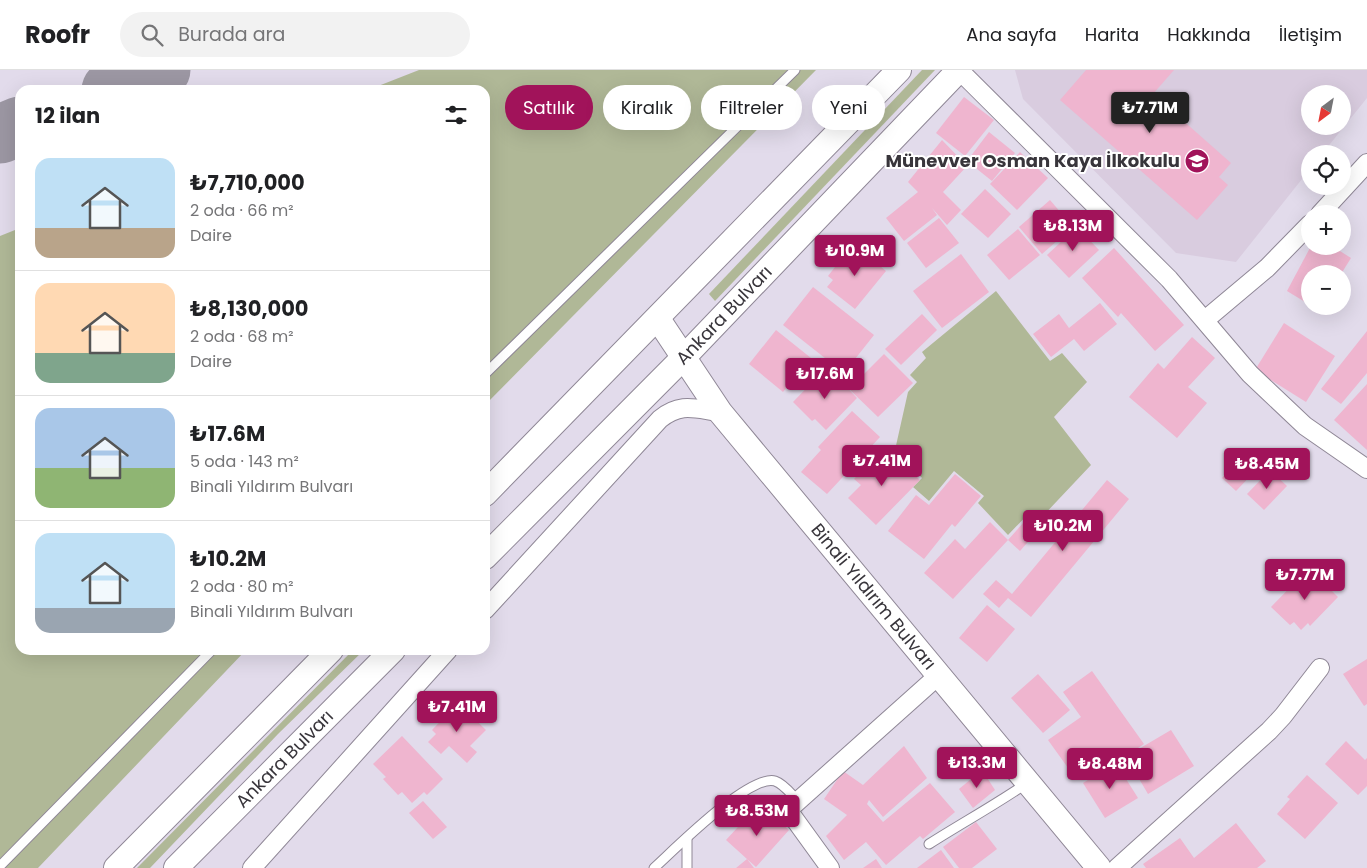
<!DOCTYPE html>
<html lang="tr">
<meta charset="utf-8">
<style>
:root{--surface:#fff;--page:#f2f2f2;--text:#202124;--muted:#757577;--line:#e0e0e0;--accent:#a1135a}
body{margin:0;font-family:Poppins,sans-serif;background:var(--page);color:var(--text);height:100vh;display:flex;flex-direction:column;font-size:19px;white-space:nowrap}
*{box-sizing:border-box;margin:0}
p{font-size:16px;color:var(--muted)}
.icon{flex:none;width:28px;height:28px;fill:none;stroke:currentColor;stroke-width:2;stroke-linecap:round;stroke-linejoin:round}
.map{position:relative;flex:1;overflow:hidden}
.sheet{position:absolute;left:15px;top:15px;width:475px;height:570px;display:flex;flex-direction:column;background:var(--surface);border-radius:15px;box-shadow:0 5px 20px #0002}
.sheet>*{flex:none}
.hud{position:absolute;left:505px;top:15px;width:475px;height:45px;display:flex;gap:10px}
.needle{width:32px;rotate:212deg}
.controls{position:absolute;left:1301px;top:15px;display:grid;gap:10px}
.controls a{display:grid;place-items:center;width:50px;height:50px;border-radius:50%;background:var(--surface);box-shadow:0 5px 20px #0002;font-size:25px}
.price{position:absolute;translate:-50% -42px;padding:0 11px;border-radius:5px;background:var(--accent);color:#fff;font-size:16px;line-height:32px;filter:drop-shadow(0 1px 2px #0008)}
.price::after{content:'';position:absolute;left:50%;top:30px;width:15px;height:11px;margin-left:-8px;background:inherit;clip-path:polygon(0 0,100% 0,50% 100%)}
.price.selected{background:#222;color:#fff}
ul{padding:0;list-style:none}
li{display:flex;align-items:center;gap:15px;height:125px;padding:0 20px}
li+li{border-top:1px solid var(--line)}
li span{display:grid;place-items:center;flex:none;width:140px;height:100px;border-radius:15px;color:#555}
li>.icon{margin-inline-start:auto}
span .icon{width:60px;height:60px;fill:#fffc;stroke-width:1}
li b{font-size:21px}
h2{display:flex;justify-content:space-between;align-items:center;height:60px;padding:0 20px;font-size:21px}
.chip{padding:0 18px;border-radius:22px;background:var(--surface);box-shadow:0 5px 20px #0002;font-size:18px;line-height:45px}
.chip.selected{background:var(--accent);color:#fff}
header{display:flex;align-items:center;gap:30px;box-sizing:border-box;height:70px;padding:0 25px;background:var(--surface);border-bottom:1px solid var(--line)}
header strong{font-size:24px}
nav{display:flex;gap:28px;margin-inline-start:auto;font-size:18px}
.search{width:350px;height:45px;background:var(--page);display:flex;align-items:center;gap:12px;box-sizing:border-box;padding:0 18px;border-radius:28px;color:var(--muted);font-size:19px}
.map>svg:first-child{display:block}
</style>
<header>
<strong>Roofr</strong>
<div class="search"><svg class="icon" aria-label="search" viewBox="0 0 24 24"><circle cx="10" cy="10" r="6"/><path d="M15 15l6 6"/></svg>Burada ara</div>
<nav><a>Ana sayfa</a><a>Harita</a><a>Hakkında</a><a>İletişim</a></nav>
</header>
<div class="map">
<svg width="1367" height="798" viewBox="0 0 1367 798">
<rect width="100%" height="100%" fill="#e2dbeb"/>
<path fill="#d9ccdf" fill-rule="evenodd" d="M 1015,0 L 1367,0 L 1367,28 L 1322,84 L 1310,84 L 1310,99 L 1236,192 L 1176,183 L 1023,29 ZM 1310,24 L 1342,24 L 1342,56 L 1310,56 Z"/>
<g fill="#b0b897">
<polygon points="419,0 816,0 485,335 485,20 368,20"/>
<polygon points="922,0 935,0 715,231 709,224"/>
<polygon points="20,158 20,580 246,580 38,798 0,798 0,166"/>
<polygon points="996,221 1050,291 1062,283 1087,312 1054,347 1091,395 1041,448 1031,441 1008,465 978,433 984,426 954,401 929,431 913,417 922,408 895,380 908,322 917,312 910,305 926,288 922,282"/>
<polygon points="353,580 364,580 278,664 150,798 137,798"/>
</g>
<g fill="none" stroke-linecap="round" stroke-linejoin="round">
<g stroke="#9c97a3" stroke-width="59">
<polyline points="111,20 161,0"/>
<polyline points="0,64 20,56"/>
</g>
</g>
<g fill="#efb5cf">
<polygon points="1086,0 1174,0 1153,24 1231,93 1219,107 1228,115 1197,150 1060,30"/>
<polygon points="964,27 994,50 965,86 936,63"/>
<polygon points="989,62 1015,83 992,111 967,91"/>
<polygon points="942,70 967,96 943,122 961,140 947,155 932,138 937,145 904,171 886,148 918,122 908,112"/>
<polygon points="1020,82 1048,108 1017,140 990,114"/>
<polygon points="985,119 1011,144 988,168 961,144"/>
<polygon points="1050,130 1073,157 1042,184 1019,157"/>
<polygon points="939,148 959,173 926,198 907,173"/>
<polygon points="1077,157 1099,180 1069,208 1047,185"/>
<polygon points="1018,159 1040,185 1009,210 987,185"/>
<polygon points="853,174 886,201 855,239 827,217 833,210 828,206"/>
<polygon points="1311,176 1332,176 1351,188 1341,204 1310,204 1310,235 1287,221"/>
<polygon points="1114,178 1184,255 1155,281 1121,243 1118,247 1082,208"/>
<polygon points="961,184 989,222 942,258 913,221"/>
<polygon points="813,217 874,265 844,303 783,255"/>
<polygon points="1100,233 1117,254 1084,281 1074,269 1051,287 1033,264 1059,244 1069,258"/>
<polygon points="922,244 937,260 901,295 885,279"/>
<polygon points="1284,253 1335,286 1306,332 1255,300"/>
<polygon points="776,260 811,288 783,322 749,294"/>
<polygon points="1367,261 1367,303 1341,334 1321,319"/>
<polygon points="1192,267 1215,288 1188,317 1207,333 1177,368 1129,327 1158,293 1164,299"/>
<polygon points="884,284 913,313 878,347 849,319"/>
<polygon points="824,300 834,310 837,307 857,328 826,360 815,349 812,351 793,332"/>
<polygon points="1367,314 1367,380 1334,350"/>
<polygon points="852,341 880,367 827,424 801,402 821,380 818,377"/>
<polygon points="892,383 920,410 876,455 848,428 861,415 854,409 877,385 884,392"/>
<polygon points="1243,384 1258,398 1236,421 1222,408"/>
<polygon points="1270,400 1287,416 1264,440 1247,424"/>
<polygon points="955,404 981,426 955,457 952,454 924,489 888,461 916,425 929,435"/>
<polygon points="1107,410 1129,429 1031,547 1008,528 999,538 983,524 996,510 1012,524"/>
<polygon points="1030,445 1042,456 1020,481 1008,470 953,529 924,503 955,469 965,479 990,452 1008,470"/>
<polygon points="1309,498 1338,527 1310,556 1308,553 1301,560 1294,552 1290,555 1271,537"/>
<polygon points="987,535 1015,559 987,592 959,568"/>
<polygon points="1367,589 1367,634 1364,636 1343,604"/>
<polygon points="1092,601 1144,674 1120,690 1114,683 1076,709 1048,670 1081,647 1063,622"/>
<polygon points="1038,604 1070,640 1043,663 1011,628"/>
<polygon points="458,633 486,660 470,676 477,682 467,693 449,676 441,684 428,672 436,664 432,660"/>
<polygon points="1171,660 1194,696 1148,724 1138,707 1149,701 1137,680"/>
<polygon points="402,666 443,709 427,725 424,722 412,733 402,722 398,725 383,709 386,707 373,694"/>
<polygon points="1346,671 1365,690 1367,688 1367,716 1358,725 1325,694"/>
<polygon points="904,676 927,708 883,747 869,730 867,734 883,752 930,713 955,742 923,769 920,766 886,795 866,772 844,790 826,766 847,745 824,729 843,701 863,715"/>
<polygon points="1116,693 1138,728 1105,748 1083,713"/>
<polygon points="982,700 995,720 973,738 959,719"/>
<polygon points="1307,705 1338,733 1305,769 1277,744 1290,729 1287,727"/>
<polygon points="423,731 447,757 433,769 409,743"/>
<polygon points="759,734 789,760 756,797 747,789 754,798 736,798 747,789 726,770"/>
<polygon points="976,752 997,779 972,798 959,798 943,777"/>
<polygon points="1236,753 1266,791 1257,798 1146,798 1143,794 1180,768 1194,788"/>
<polygon points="941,780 954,798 917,798"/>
<polygon points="876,789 882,798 863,798"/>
</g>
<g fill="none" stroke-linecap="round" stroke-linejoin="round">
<defs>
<g id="service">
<polyline points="485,304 795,0"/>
<path d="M 929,774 C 962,753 995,735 1027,713"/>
<polyline points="0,796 212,580"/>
<path d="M 654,798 C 674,780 749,704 775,711 C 784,714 791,724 798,731"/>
<polyline points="687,798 687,768"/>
</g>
<g id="minor">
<polyline points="959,0 1169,209 1250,304 1269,322 1305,356 1367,399"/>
<polyline points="1320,144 1367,93"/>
<polyline points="1205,250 1267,198 1310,154"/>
<path d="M 485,540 L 660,349 C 681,332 695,339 720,342"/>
<polyline points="252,798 448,580"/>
<polyline points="830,798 788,740 939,605"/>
<polyline points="1117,798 1269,661 1283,646 1320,598"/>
</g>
<g id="secondary">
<path id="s1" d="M 658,249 L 720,342 L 1099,798"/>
<polyline points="485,424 899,0"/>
<path id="s2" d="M 485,487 L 684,287 L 959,0"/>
<polyline points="116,798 331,580"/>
<path id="s3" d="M 176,798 L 393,580"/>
</g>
</defs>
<use href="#service" stroke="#8f8796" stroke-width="11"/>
<use href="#minor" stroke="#8f8796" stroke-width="20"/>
<use href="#secondary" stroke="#8f8796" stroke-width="26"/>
<use href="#service" stroke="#fff" stroke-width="9"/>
<use href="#minor" stroke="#fff" stroke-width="18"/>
<use href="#secondary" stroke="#fff" stroke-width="24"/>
</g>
<defs>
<symbol id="school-disc" viewBox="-11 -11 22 22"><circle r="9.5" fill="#a1135a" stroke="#fff"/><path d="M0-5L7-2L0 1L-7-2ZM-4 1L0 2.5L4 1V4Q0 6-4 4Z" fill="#fff"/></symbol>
</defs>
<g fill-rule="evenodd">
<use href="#school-disc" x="1183" y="77" width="28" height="28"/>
</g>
<g text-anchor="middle" stroke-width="4" stroke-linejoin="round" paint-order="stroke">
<g font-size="18" font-weight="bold" fill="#38353b" stroke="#fff" text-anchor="end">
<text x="1180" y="97">Münevver Osman Kaya İlkokulu</text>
</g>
<g font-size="18" fill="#38353b" stroke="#fff">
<text dy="6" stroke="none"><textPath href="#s2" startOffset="340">Ankara Bulvarı</textPath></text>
<text dy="6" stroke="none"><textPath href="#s1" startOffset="352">Binali Yıldırım Bulvarı</textPath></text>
<text dy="6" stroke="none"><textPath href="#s3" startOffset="154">Ankara Bulvarı</textPath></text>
</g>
</g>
</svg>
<div class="controls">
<a><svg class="needle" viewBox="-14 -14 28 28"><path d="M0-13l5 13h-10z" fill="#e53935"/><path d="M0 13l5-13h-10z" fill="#757577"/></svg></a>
<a><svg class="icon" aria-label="locate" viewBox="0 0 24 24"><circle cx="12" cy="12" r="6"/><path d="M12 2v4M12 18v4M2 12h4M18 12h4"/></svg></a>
<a>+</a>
<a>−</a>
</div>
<b class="price selected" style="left:1150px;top:64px">₺7.71M</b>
<b class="price" style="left:1073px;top:182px">₺8.13M</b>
<b class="price" style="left:855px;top:207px">₺10.9M</b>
<b class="price" style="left:825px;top:330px">₺17.6M</b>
<b class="price" style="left:882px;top:417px">₺7.41M</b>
<b class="price" style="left:1267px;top:420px">₺8.45M</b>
<b class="price" style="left:1063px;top:482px">₺10.2M</b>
<b class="price" style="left:1305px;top:531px">₺7.77M</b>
<b class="price" style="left:457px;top:663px">₺7.41M</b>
<b class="price" style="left:977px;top:719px">₺13.3M</b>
<b class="price" style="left:1110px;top:720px">₺8.48M</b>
<b class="price" style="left:757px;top:767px">₺8.53M</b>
<div class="hud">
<a class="chip selected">Satılık</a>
<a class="chip">Kiralık</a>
<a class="chip">Filtreler</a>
<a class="chip">Yeni</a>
</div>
<section class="sheet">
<h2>12 ilan<svg class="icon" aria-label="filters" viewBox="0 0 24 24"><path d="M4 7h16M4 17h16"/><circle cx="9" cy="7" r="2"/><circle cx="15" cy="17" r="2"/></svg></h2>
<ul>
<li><span style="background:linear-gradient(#bfe0f5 70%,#b9a48a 0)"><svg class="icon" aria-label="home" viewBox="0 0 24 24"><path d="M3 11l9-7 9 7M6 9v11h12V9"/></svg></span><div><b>₺7,710,000</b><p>2 oda · 66 m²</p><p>Daire</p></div></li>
<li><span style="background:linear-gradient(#ffd9b3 70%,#7fa58c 0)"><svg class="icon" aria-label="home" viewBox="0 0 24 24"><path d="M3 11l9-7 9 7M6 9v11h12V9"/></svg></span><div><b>₺8,130,000</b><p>2 oda · 68 m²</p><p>Daire</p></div></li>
<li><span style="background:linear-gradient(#a9c7e8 60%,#8fb573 0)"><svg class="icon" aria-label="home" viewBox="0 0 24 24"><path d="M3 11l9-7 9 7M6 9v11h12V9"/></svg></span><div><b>₺17.6M</b><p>5 oda · 143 m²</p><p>Binali Yıldırım Bulvarı</p></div></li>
<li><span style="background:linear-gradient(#bfe0f5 75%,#9aa5b1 0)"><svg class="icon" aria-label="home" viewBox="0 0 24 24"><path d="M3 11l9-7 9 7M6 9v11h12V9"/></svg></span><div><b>₺10.2M</b><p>2 oda · 80 m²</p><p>Binali Yıldırım Bulvarı</p></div></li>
</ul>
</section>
</div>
